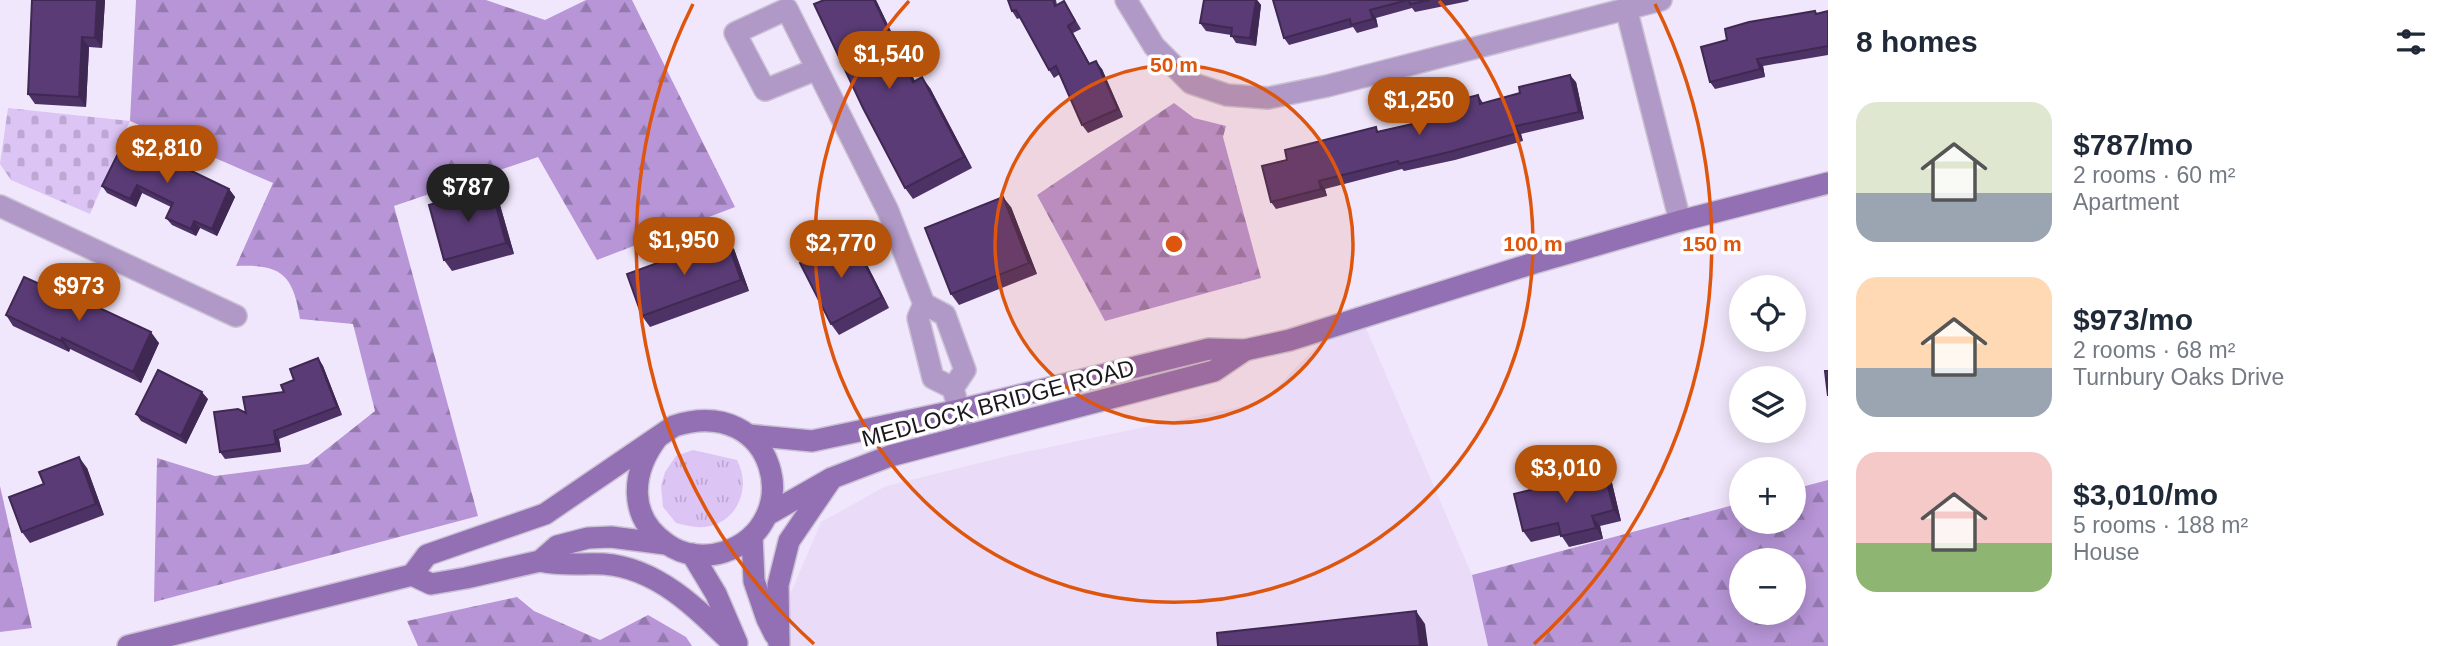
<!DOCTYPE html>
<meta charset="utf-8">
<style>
:root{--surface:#fff;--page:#f6f6f7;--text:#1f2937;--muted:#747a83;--accent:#b45309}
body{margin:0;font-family:Arial,sans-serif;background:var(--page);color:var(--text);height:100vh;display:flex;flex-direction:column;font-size:26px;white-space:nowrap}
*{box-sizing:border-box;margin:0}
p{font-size:23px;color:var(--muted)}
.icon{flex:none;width:38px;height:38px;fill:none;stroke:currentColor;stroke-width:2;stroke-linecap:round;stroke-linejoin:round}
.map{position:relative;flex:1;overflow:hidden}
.details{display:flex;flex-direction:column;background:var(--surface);width:630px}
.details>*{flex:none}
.fabs{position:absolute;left:1729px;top:275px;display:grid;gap:14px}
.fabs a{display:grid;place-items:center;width:77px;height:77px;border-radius:50%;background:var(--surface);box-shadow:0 4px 18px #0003;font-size:35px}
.price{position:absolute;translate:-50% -60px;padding:0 16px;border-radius:24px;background:var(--accent);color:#fff;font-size:23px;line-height:46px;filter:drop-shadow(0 2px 4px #0008)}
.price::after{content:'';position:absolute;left:50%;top:42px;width:21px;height:16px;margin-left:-10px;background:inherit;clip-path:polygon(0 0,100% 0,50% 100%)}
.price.on{background:#222;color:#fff}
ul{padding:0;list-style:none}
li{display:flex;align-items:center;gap:21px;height:175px;padding:0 28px}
li span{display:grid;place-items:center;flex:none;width:196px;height:140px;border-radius:21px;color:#555}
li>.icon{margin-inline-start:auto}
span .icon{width:84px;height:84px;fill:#fffc;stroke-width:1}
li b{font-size:30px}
h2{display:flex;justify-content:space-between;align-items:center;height:84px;padding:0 28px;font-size:30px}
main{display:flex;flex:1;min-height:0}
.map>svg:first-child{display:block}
</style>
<main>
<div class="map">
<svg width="1828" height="646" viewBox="0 0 1828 646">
<defs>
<pattern id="grass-tufts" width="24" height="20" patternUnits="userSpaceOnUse" patternTransform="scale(1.75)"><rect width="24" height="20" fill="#dcc4f5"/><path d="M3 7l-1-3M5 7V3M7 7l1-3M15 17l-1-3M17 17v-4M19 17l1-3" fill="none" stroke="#bca8d2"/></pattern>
<pattern id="forest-firs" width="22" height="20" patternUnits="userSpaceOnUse" patternTransform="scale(1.75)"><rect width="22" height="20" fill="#b795d7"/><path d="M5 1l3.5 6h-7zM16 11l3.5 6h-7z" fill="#9479ae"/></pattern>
<pattern id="cemetery-stones" width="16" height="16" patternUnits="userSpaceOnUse" patternTransform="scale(1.75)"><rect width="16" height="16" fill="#dcc4f5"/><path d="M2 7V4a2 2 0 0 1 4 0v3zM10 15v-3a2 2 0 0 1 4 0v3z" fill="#bca8d2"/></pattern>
</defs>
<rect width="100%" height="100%" fill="#f1e7fc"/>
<polygon fill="#eadcf8" points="1356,305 1472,575 1488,646 768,646 821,522 886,486 1011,455 1263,402"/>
<path fill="url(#grass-tufts)" d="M 693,450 L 737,460 C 752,488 737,524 704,527 C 695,528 685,525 676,523 L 663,507 L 661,486 L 665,472 L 676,456 Z"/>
<g fill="url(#forest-firs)" fill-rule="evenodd">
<path d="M 136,0 L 486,0 L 545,20 L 586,0 L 632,0 L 735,207 L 597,260 L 538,157 L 394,206 L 478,516 L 154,602 L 157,458 L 215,476 L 308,464 L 375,411 L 353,324 L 300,319 C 293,274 281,264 236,266 L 273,183 L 130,121 Z"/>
<polygon points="1174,103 1194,118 1226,126 1223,137 1261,278 1105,321 1037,195"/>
<path d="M 1828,480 L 1828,646 L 1488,646 L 1472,575 L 1741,503 L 1741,522 L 1794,522 L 1794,489 ZM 1794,560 L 1794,612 L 1741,612 L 1741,560 Z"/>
<polygon points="0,486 32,628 0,632"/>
<polygon points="517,597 534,611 600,640 648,615 686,637 692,646 418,646 407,621"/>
</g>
<polygon fill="url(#cemetery-stones)" points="8,108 130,121 90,214 11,180 0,164"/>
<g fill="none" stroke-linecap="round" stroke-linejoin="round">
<defs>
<g id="street">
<polyline points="1126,0 1154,46 1191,83 1227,95 1268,98 1327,86 1661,0"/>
<polyline points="1626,8 1680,221"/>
<polyline points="817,69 765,90 735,33 787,9 888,211 924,304"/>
<polyline points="0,206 236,316"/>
<polyline points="953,388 965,370 945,315 924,304 918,318 933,378 953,388 965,435"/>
</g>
<g id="secondary">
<polyline points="749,435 812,441 959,410 1209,349 1245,350 1290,340 1534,263 1680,221 1828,183"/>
<polyline points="767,515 832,478 890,456 1214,371 1245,350"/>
<polyline points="752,536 754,581 767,619 775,635"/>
<polyline points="692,554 716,594 737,643"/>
<path d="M 540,561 C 562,566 582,563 604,564 C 658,568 699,610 735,646"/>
<path d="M 412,575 L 427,555 L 545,514 L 674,426 C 777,393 808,525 724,552 C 705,558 684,556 667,544 C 627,517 631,472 658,437"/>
<polyline points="779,644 778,585 789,541 830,481"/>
<polyline points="128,646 412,575 431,584 466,578 540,561 557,546 588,538 611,537 666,544"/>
</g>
</defs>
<use href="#street" stroke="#cac2d4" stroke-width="24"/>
<use href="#secondary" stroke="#cac2d4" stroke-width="24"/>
<use href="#street" stroke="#b098c7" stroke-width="21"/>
<use href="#secondary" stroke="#936fb4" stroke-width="21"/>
</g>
<g fill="#4d3365">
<polygon points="32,0 105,0 102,48 89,47 86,107 35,104 28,94"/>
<polygon points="876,0 915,81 930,88 972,168 913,199 905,188"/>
<polygon points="1008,0 1056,0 1057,5 1064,1 1081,29 1073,33 1090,64 1102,69 1123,117 1088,133 1082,125 1060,74 1054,78 1049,70 1020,18 1017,19 1012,11"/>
<polygon points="1204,0 1257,0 1261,5 1256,46 1236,43 1231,35 1206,31 1200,23"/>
<polygon points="1273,0 1468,0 1469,1 1415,12 1412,8 1376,18 1378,27 1357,33 1353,27 1289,45 1284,38"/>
<polygon points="1828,11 1828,55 1763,66 1765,77 1715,89 1710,82 1727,40"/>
<polygon points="1576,82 1584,119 1521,134 1523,141 1455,160 1404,171 1402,169 1325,189 1327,196 1276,209 1271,202 1287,160 1379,131 1417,123 1478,95 1483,103"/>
<polygon points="125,139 229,189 235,197 217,236 200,228 196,236 172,225 166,218 171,207 142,193 136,207 107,193 102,186"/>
<polygon points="491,187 498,198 514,254 452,271 444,260"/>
<polygon points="1011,207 1037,274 959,305 951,294"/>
<polygon points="850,236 858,247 889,308 839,335 831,324"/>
<polygon points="734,249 749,291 650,327 642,316"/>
<polygon points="55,291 87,302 159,343 141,383 70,349 69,352 13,326 6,315"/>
<polygon points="318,358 323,366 342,415 279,439 281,452 225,459 220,452 246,413 284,392 294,380"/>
<polygon points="208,399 186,444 141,421 136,414"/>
<polygon points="87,468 104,515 30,543 22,532"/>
<polygon points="1604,472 1612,483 1621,521 1600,526 1603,539 1569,547 1561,535 1531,542 1523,531"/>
</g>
<g fill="#3f2953">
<polygon points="97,0 105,0 102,48 95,38"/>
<polygon points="874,0 876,0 920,93 913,82"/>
<polygon points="1256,0 1257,0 1261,5 1256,46 1250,38"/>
<polygon points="1370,10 1376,18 1378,27 1373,19"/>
<polygon points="1068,26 1073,33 1094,72 1089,64"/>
<polygon points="82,37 89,47 86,107 79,97"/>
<polygon points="1757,59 1763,66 1765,77 1760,69"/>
<polygon points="1096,61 1102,69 1123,117 1118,109"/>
<polygon points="1570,75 1576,82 1584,119 1579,112"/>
<polygon points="922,77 930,88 972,168 964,157"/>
<polygon points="1516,126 1521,134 1523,141 1518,133"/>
<polygon points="1319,181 1325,189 1327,196 1321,189"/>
<polygon points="137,185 142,193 136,207 130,199"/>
<polygon points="491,187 498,198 514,254 506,243"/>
<polygon points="229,189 235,197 217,236 212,229"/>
<polygon points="1003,197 1011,207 1037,274 1029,263"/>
<polygon points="194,221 200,228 196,236 191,229"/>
<polygon points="850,236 858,247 889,308 882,297"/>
<polygon points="726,238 734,249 749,291 741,280"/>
<polygon points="151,332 159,343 141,383 133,372"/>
<polygon points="62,338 70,349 69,352 61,341"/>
<polygon points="318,358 323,366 342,415 337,407"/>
<polygon points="202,392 208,399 186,444 181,436"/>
<polygon points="274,431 279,439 281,452 276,444"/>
<polygon points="79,457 87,468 104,515 96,504"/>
<polygon points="1604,472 1612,483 1621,521 1614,510"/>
<polygon points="1592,516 1600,526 1603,539 1596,528"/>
<polygon points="1416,611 1425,624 1428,646 1420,646"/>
</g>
<g fill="#5a3b76" stroke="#3f2953" stroke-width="2">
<polygon points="32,0 97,0 95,38 82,37 79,97 28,94"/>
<polygon points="824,0 874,0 913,82 922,77 964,157 905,188 863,108 814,4"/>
<polygon points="1008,0 1053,0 1055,6 1064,1 1075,21 1068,26 1089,64 1096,61 1118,109 1082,125 1056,66 1049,70 1016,10 1012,11"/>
<polygon points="1204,0 1256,0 1250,38 1231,36 1232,28 1200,23"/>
<polygon points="1273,0 1408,0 1370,10 1373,19 1351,25 1350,19 1284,38"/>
<polygon points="1409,0 1430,0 1410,4"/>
<polygon points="1815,11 1816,14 1828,11 1828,46 1757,59 1760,69 1710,82 1701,47 1727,40 1725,29 1749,22"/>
<polygon points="1570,75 1579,112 1516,126 1518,133 1449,152 1399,164 1398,161 1319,181 1321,189 1271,202 1262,166 1287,160 1285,150 1376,127 1377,132 1417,123 1415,112 1478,95 1480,104 1520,93 1519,87"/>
<polygon points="125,139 229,189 212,229 194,221 191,229 166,218 173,203 137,185 130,199 102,186"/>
<polygon points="491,187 506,243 444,260 429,205"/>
<polygon points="1003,197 1029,263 951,294 925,228"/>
<polygon points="850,236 882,297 831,324 800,263"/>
<polygon points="726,238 741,280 642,316 627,274"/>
<polygon points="24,277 55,291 58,284 82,295 80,299 151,332 133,372 62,338 61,341 6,315"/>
<polygon points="318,358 337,407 274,431 276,444 220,452 214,412 238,409 246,413 243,397 284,392 281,385 294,380 290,369"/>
<polygon points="158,370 202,392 181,436 136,414"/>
<polygon points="1825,371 1828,371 1828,396"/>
<polygon points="79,457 96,504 22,532 9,497 44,484 39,472"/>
<polygon points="1604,472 1614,510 1592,516 1596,528 1561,536 1558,523 1523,531 1514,494"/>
<polygon points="1416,611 1420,646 1218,646 1217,633"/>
</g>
<circle cx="1174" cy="244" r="179" fill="#de560d" fill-opacity=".12"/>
<g fill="none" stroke="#de560d" stroke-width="3.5">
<circle cx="1174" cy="244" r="179"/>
<path d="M1439 1A359 359 0 1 1 909 1"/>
<path d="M814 644A538 538 0 0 1 693 4M1655 4A538 538 0 0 1 1534 644"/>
</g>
<g text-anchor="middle" stroke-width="7" stroke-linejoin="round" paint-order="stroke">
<g font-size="23" fill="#1b171e" stroke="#fff">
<text transform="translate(998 403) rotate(-15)" y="8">MEDLOCK BRIDGE ROAD</text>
</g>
</g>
<circle cx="1174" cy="244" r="10" fill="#de560d" stroke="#fff" stroke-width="3.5"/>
<g font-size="21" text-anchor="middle" font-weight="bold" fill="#de560d" stroke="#fff" stroke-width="7" stroke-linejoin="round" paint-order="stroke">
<text x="1174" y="72">50 m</text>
<text x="1533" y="251">100 m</text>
<text x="1712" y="251">150 m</text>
</g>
</svg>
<div class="fabs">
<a><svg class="icon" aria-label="locate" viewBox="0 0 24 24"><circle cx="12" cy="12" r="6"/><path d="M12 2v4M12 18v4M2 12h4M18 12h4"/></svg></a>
<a><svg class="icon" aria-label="layers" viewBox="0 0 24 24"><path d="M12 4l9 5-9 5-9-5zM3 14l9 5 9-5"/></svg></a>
<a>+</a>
<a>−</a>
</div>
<b class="price" style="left:889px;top:91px">$1,540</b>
<b class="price" style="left:1419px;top:137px">$1,250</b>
<b class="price" style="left:167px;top:185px">$2,810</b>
<b class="price on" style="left:468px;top:224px">$787</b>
<b class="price" style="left:684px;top:277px">$1,950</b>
<b class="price" style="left:841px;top:280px">$2,770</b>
<b class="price" style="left:79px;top:323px">$973</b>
<b class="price" style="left:1566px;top:505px">$3,010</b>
</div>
<section class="details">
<h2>8 homes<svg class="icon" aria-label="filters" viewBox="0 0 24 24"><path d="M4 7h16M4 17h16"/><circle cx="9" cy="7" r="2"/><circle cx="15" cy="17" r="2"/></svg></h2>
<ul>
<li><span style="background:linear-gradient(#dfe7d0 65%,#9aa5b1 0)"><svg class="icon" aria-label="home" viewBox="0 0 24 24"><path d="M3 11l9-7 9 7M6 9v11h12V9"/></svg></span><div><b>$787/mo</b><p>2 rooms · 60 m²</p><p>Apartment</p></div></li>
<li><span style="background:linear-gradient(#ffd9b3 65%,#9aa5b1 0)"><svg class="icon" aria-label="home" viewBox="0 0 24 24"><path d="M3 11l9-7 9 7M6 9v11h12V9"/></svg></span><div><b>$973/mo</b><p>2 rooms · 68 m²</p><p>Turnbury Oaks Drive</p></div></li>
<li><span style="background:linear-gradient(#f6c9c9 65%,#8fb573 0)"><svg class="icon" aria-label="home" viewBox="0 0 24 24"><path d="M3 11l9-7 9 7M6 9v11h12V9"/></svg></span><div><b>$3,010/mo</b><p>5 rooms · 188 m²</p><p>House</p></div></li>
</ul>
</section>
</main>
